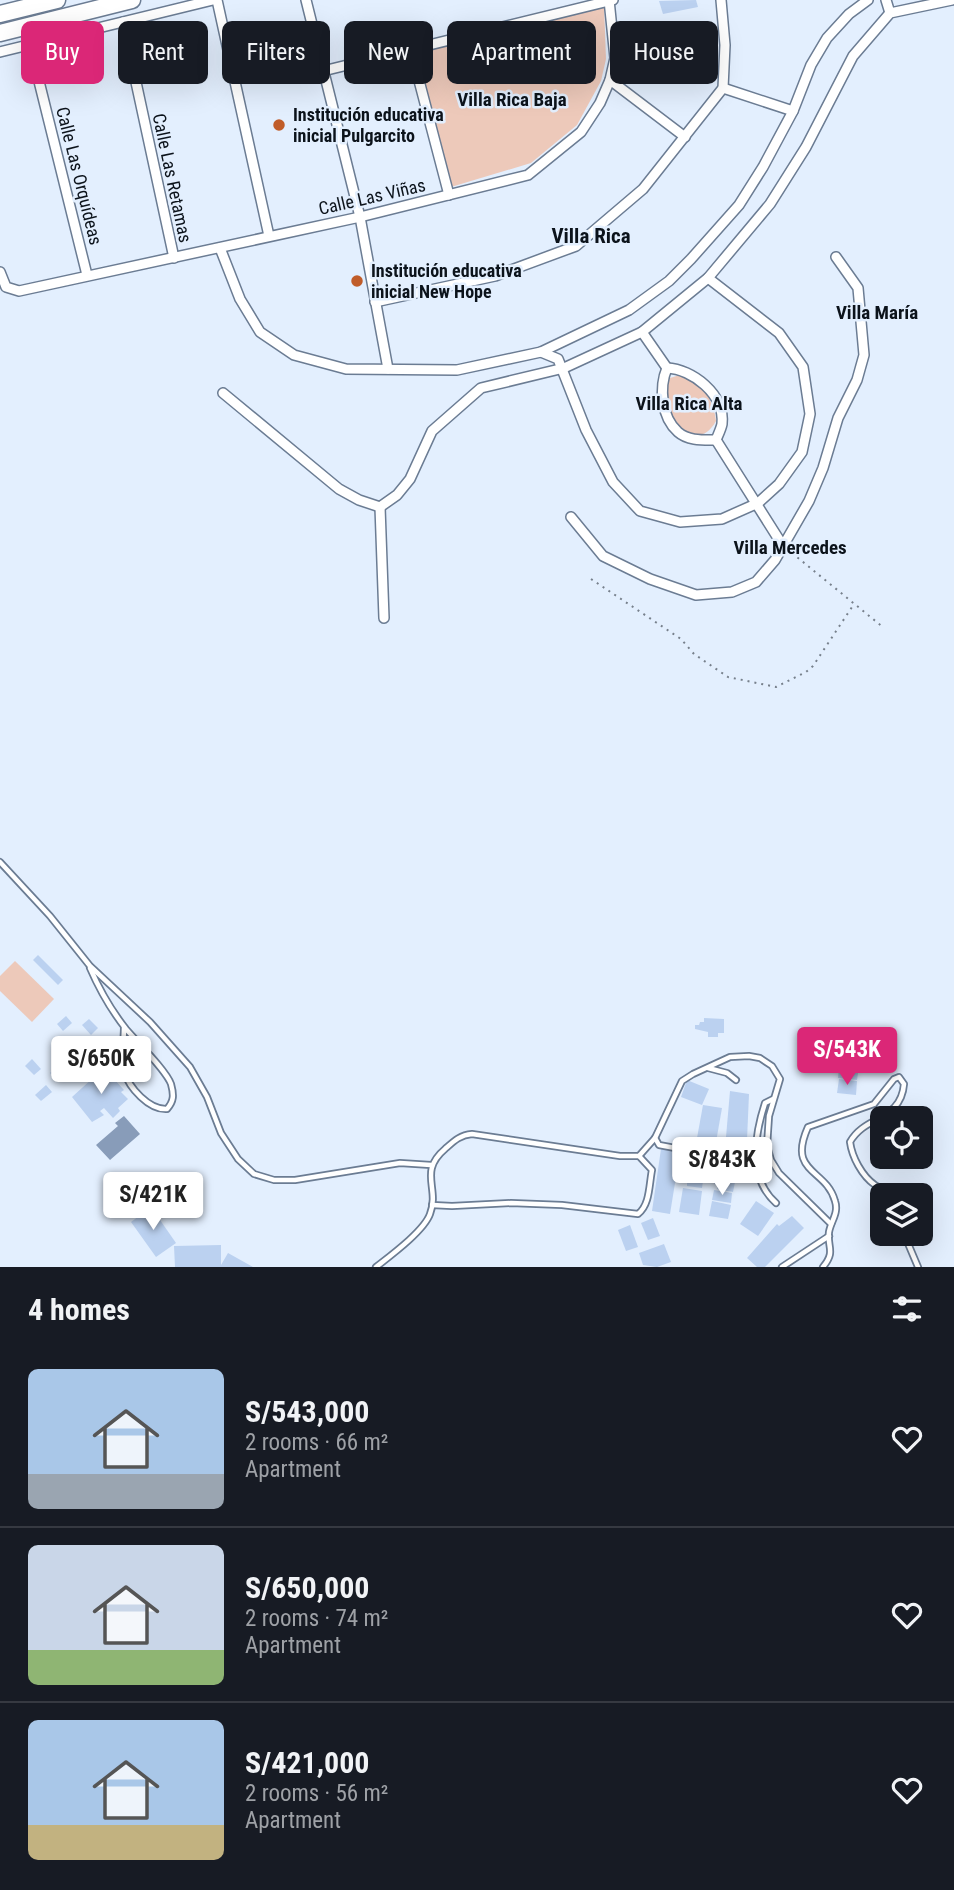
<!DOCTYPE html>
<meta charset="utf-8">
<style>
:root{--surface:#171b24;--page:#20242c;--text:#f1f3f6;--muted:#9ea1a6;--line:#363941;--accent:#db2777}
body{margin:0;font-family:"Roboto Condensed",sans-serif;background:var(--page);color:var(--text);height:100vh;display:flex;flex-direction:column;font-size:26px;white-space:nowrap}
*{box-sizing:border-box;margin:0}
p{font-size:23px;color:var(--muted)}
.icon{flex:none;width:38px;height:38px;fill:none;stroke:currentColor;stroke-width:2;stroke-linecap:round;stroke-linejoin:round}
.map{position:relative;height:1267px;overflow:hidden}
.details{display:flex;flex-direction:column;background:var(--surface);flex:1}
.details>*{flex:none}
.hud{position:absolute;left:21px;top:21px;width:914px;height:63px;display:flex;gap:14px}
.controls{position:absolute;left:870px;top:1106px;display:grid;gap:14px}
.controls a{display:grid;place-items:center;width:63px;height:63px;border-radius:10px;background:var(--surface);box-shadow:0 7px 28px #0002;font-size:35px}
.price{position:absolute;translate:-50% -60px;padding:0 16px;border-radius:7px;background:#fff;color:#222;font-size:23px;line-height:46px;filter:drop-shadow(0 2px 4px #0008)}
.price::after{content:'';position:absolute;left:50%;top:42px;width:21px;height:16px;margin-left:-10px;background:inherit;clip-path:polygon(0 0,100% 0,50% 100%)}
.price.selected{background:var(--accent);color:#fff}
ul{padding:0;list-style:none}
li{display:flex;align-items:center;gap:21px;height:175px;padding:0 28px}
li+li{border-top:2px solid var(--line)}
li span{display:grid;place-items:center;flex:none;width:196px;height:140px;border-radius:10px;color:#555}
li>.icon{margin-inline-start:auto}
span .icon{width:84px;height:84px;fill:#fffc;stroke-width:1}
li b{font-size:30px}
h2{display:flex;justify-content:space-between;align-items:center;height:84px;padding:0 28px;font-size:30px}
.pill{padding:0 24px;border-radius:10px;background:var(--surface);box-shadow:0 7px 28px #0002;font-size:24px;line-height:63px}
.pill.selected{background:var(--accent);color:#fff}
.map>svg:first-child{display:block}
</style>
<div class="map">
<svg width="954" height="1267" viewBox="0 0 954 1267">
<rect width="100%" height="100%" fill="#e3effe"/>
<g fill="#edc9ba">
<polygon points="604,5 606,59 601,81 577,125 531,163 451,187 417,52"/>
<path d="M 683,374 C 702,387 713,397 716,421 C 695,460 654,408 670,378 Z"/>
<polygon points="15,961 54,999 32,1022 0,991 0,976"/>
</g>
<polygon fill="#889cb9" points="124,1116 140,1134 110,1160 96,1145 118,1126 115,1123"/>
<g fill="#bbd1f0">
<polygon points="696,0 698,7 663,14 659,1"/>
<polygon points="38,955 63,980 58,985 33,960"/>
<polygon points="66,1016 72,1023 63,1031 57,1024"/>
<polygon points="704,1018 724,1019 724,1033 718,1033 718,1037 708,1037 708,1032 695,1029 695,1025 699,1025 700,1022 704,1022"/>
<polygon points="89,1019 98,1028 91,1035 82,1025"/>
<circle cx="60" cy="1047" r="8"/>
<polygon points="858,1044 859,1060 841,1061 841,1052 837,1053 837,1045"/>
<polygon points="32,1059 41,1069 34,1075 25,1066"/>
<polygon points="60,1064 66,1071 57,1080 50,1073"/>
<polygon points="839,1065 859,1067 857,1080 838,1078"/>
<polygon points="104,1068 124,1090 121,1092 128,1099 118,1108 120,1111 113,1118 104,1108 100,1111 104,1115 92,1122 72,1097"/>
<polygon points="839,1079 857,1081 856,1095 837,1093"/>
<polygon points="687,1080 709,1089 702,1105 681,1097"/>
<polygon points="46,1085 52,1092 41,1101 35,1095"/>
<polygon points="730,1091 749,1094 746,1163 724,1160"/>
<polygon points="703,1105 722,1108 716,1142 697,1138"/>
<polygon points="661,1149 680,1152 670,1214 652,1211"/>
<polygon points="685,1164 705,1167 702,1188 687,1186 687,1181 683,1181"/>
<polygon points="714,1179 735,1182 733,1192 717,1189 718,1185 714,1184"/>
<polygon points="683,1188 702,1191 699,1215 679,1212"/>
<polygon points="714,1190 732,1193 731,1203 712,1200"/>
<polygon points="712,1201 731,1205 728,1219 709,1216"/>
<polygon points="756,1201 774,1213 758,1236 740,1224"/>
<polygon points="151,1207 176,1243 156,1257 131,1222"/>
<polygon points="792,1216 804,1228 765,1267 757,1267 747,1258 777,1224 779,1226"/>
<polygon points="653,1218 660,1236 648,1240 641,1223"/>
<polygon points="630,1225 638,1247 626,1251 618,1230"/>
<polygon points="664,1244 671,1262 657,1267 643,1265 639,1253"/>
<polygon points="221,1245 221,1265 228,1253 253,1267 175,1267 174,1246"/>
</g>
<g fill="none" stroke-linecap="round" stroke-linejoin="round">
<defs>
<g id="lane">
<polyline points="0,862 50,916 90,966 150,1022 190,1067 207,1097 221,1133 238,1159 254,1174 274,1180 295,1180 400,1163 431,1165"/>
<path d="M 90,968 C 100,991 111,1010 126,1029 C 137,1042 166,1070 171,1084 C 174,1095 174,1101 167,1109 C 149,1110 129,1088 124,1071 C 121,1058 124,1040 124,1027"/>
<polyline points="708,1068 727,1073 736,1080"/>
<path d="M 773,1099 L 765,1103 C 754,1137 748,1178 776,1203"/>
<polyline points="655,1138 659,1145 675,1148"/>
<path d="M 432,1205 L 452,1206 L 511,1203 L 562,1205 L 638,1214 C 650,1205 649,1185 652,1170 L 639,1156"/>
<polyline points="904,1234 918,1267"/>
<path d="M 376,1267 C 390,1256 424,1231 430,1214 C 440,1188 418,1172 445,1149 C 454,1141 460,1135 472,1134 L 620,1156 L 639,1156 L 655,1138 L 682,1081 L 693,1074 L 730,1057 L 749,1056 L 760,1058 L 772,1066 L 780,1079 L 769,1116 L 767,1146 L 771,1160 L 779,1173 L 831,1224"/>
<polyline points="782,1267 829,1236"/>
<path d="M 823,1267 C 836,1251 827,1248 829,1232 C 831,1221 839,1213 835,1201 C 826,1168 787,1174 808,1127 L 874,1104 L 894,1079 L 899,1077 L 904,1084 C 901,1121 865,1115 850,1142 C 852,1157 862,1176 875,1185 C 881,1189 885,1190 889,1195"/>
</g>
<g id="street">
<polyline points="217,0 269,236"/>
<polyline points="306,0 360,217 388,369"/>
<polyline points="886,0 890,13"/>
<polyline points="123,22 174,258"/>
<polyline points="30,45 87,275"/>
<polyline points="411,50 449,195"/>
<polyline points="0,52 213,0"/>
<polyline points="323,71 613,0"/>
<polyline points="610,80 685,137"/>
<polyline points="723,88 793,111"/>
<polyline points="220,248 240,299 260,332 294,355 346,369 457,370 541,352 629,310 669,281 691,259 739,205 763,167 793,111 811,65 827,38 849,14 868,0"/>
<polyline points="0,272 6,287 19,291 360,217 528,175 581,132 600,103 610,80 615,58 609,0"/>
<polyline points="375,302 495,276 576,246 643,189 723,88 725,45 721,0"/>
<polyline points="642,332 667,368"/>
<polyline points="541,352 558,359 586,430 613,482 640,511 680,522 722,519 758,503 779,484 802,452 810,414 803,367 779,333 708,278"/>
<path d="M 667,368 C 659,387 661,417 678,432 C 688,441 703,440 716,440"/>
<path d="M 667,368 C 692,369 725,394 722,424 C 721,429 718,435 716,440"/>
<polyline points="223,393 339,489 359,500 380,507"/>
<polyline points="716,440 783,546"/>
<polyline points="380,507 397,495 410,479 432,431 481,388 564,368 642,332 708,278 770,204 806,147 853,56 890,13 952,0"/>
<polyline points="380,507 384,618"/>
<polyline points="571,517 603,556 650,579 696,595 732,592 756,582 775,560 809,501 823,468 838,418 857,380 864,355 858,288 836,257"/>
</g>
<g id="highway">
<polyline points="0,14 57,0"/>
<polyline points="0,33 132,0"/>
</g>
</defs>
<use href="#lane" stroke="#6b7c93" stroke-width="8"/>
<use href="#street" stroke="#6b7c93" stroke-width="12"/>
<use href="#highway" stroke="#6b7c93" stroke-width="19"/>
<g stroke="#77808c" stroke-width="2" stroke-dasharray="2 5" stroke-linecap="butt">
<polyline points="792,553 884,628"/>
<polyline points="591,579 681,639 694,654 728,677 776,687 806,672 813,666 854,604"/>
</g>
<use href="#lane" stroke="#fff" stroke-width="4.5"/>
<use href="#street" stroke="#fff" stroke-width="9"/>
<use href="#highway" stroke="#fff" stroke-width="16"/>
</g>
<g fill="#c05c29" stroke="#e3effe" stroke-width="2.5">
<circle cx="279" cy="125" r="7"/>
<circle cx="357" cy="281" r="7"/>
</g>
<g text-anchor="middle" stroke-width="5" stroke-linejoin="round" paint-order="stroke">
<g font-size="18" font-weight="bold" fill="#0c131b" stroke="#e3effe" text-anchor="start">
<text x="293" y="121">Institución educativa<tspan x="293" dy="21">inicial Pulgarcito</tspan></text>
<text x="371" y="277">Institución educativa<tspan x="371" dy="21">inicial New Hope</tspan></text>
</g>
<g font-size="18" fill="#0c131b" stroke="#e3effe">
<text transform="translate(79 176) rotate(76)" y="6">Calle Las Orquídeas</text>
<text transform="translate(172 178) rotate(78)" y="6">Calle Las Retamas</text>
<text transform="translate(372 197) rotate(-13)" y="6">Calle Las Viñas</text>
</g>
<g font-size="19" font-weight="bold" fill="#0c131b" stroke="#e3effe">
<text x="512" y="106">Villa Rica Baja</text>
<text x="877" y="319">Villa María</text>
<text x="689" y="410">Villa Rica Alta</text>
<text x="790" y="554">Villa Mercedes</text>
</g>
<g font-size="21" font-weight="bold" fill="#0c131b" stroke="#e3effe">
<text x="591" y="243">Villa Rica</text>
</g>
</g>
</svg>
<div class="controls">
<a><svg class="icon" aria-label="locate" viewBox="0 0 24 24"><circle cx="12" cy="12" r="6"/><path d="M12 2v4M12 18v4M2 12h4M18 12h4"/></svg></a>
<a><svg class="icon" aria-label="layers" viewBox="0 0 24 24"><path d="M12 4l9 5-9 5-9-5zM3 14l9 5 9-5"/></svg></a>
</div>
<b class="price selected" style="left:847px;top:1087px">S/543K</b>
<b class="price" style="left:101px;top:1096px">S/650K</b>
<b class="price" style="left:722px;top:1197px">S/843K</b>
<b class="price" style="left:153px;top:1232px">S/421K</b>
<div class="hud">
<a class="pill selected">Buy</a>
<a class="pill">Rent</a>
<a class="pill">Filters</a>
<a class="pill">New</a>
<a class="pill">Apartment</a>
<a class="pill">House</a>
</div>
</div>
<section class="details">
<h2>4 homes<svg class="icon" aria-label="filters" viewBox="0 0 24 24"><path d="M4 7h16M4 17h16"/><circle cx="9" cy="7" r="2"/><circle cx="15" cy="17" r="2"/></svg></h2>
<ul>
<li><span style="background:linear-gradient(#a9c7e8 75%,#9aa5b1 0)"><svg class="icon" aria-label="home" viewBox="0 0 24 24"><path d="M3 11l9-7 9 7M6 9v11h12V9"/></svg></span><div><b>S/543,000</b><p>2 rooms · 66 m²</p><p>Apartment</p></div><svg class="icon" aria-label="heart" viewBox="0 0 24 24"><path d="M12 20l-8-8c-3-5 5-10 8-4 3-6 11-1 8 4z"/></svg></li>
<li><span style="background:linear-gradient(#c9d6e8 75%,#8fb573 0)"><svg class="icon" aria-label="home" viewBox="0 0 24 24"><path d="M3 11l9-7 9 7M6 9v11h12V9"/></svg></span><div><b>S/650,000</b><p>2 rooms · 74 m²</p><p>Apartment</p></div><svg class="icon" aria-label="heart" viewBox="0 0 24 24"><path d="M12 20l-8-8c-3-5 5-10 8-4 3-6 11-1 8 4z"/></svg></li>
<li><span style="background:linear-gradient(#a9c7e8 75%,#c2b280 0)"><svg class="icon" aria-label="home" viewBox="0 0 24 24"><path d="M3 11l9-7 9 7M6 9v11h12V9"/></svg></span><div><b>S/421,000</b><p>2 rooms · 56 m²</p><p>Apartment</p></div><svg class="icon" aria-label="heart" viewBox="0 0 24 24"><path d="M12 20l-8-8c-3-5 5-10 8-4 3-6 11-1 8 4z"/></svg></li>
</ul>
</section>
